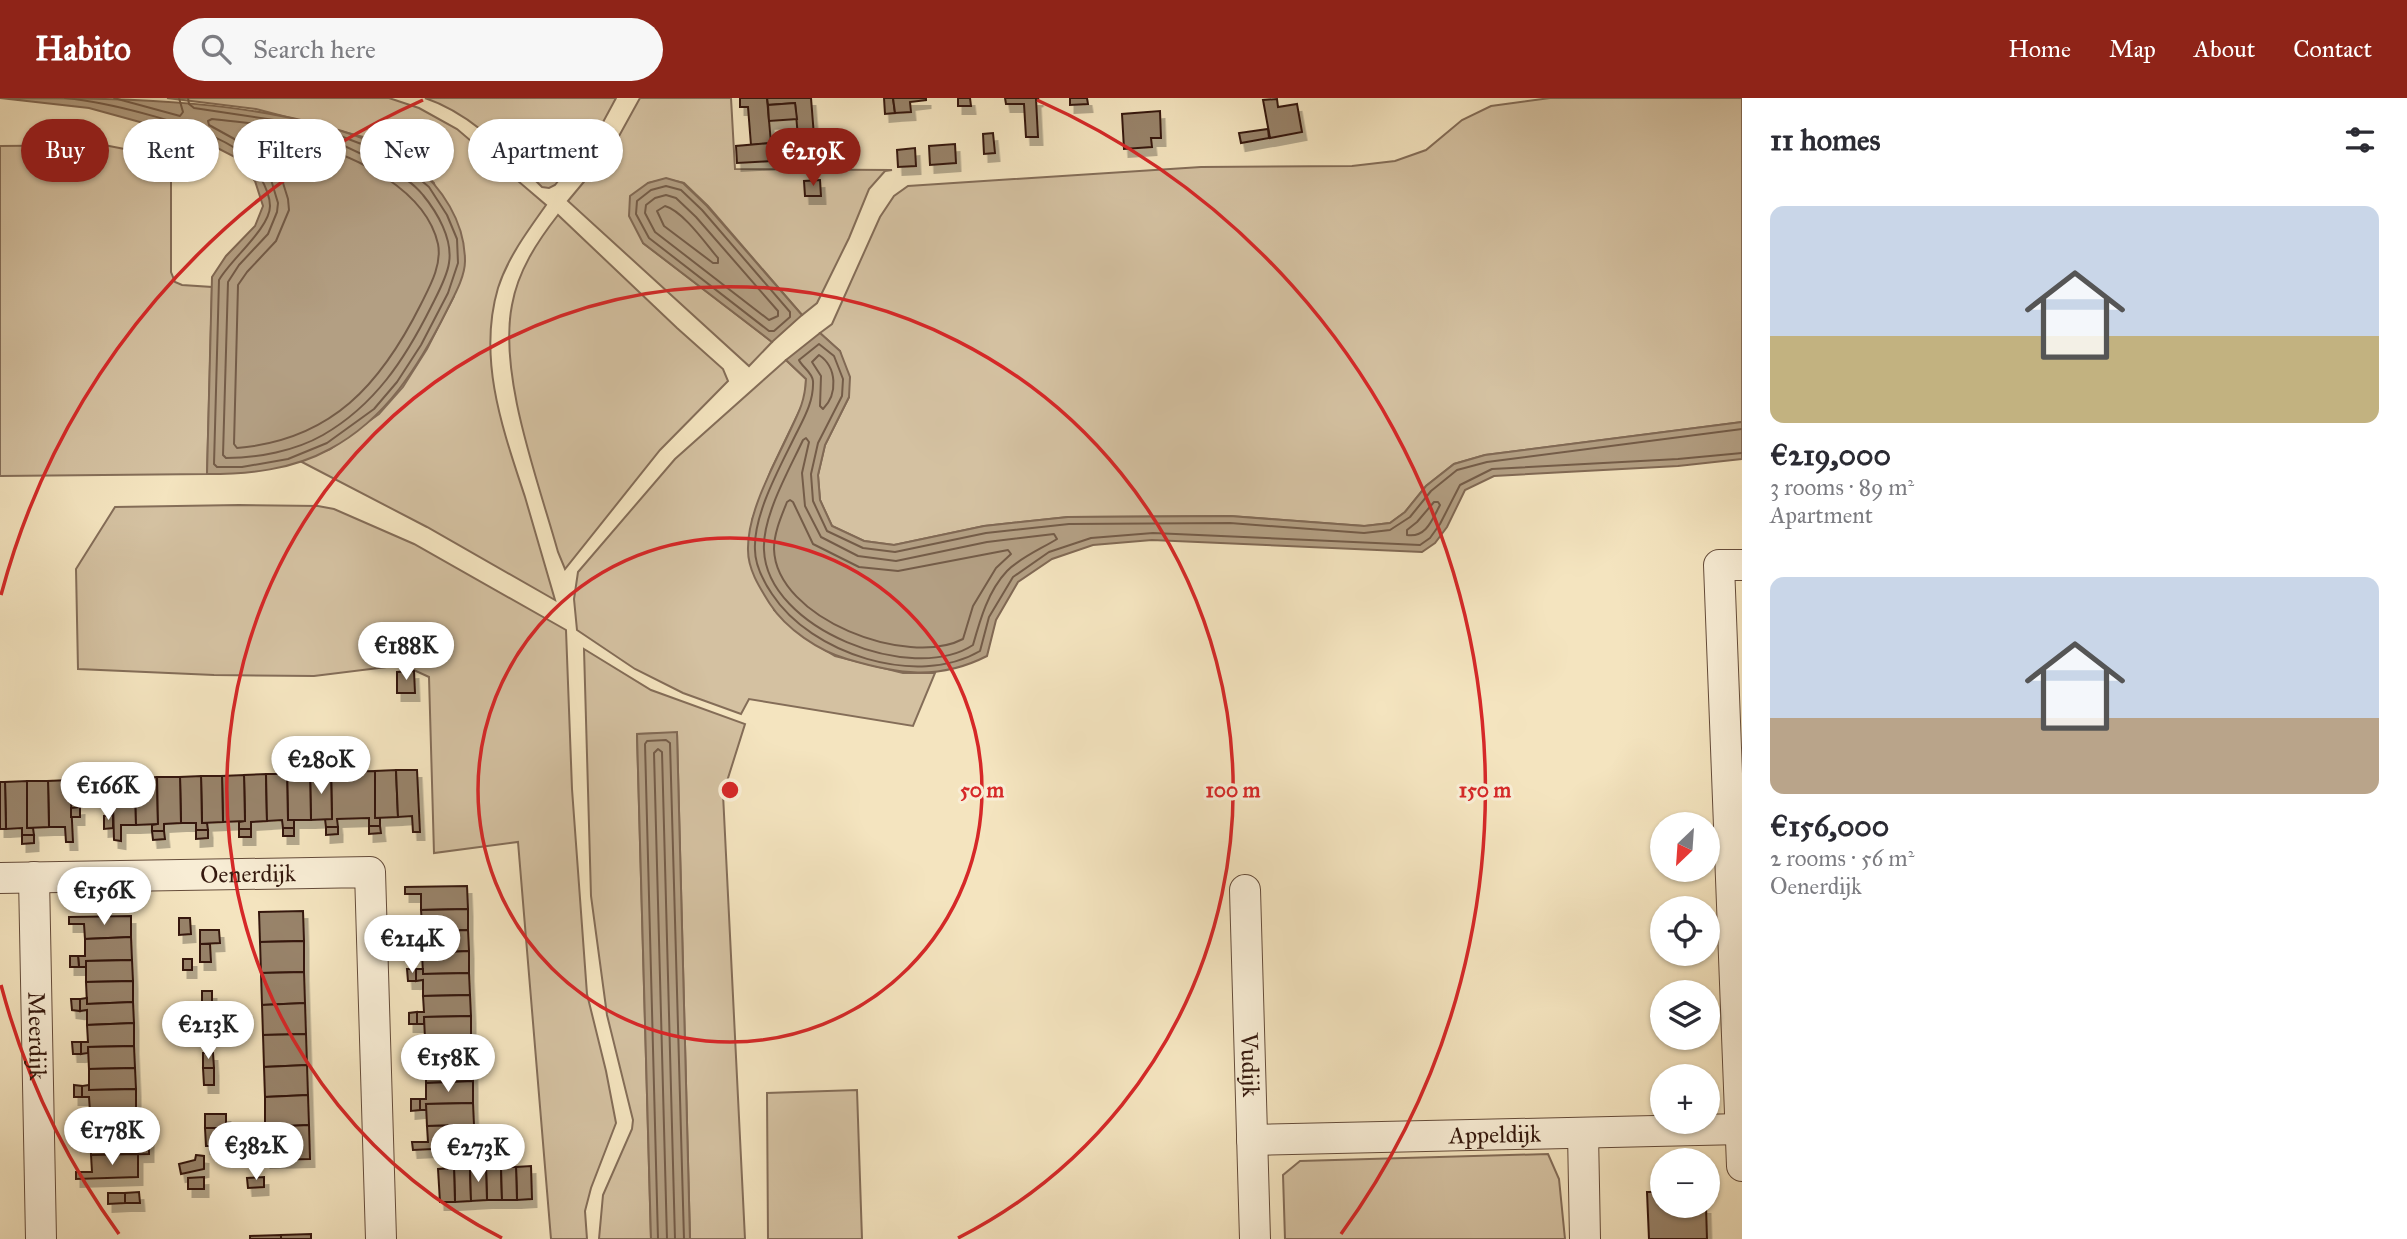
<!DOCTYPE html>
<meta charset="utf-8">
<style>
:root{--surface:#fff;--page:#f7f7f7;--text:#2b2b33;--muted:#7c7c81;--accent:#8f2418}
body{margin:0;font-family:"IM FELL Great Primer",serif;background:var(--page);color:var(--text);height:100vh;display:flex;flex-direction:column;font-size:26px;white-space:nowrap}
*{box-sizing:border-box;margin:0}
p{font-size:23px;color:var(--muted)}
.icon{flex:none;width:38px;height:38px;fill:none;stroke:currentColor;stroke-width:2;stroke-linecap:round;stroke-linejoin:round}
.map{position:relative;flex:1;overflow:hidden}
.details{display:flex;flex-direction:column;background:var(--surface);width:665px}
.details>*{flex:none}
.hud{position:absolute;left:21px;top:21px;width:665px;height:63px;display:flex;gap:14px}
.needle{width:46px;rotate:205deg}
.tools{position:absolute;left:1650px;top:714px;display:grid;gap:14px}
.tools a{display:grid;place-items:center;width:70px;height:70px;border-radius:50%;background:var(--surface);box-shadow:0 2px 5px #0004;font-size:35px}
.price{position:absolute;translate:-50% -60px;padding:0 16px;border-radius:24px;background:#fff;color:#222;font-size:23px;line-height:46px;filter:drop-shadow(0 2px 4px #0008)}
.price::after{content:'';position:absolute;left:50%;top:42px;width:21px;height:16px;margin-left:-10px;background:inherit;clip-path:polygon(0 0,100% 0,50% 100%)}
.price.selected{background:var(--accent);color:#fff}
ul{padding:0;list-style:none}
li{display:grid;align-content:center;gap:14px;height:371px;padding:0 28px}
li span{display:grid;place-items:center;height:217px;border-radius:14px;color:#555}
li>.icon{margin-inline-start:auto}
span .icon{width:126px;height:126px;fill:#fffc;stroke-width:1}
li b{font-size:30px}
h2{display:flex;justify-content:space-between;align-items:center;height:84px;padding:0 28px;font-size:30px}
.chip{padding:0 24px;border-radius:32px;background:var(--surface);box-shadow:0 2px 5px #0004;font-size:24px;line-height:63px}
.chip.selected{background:var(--accent);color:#fff}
header{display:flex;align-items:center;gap:42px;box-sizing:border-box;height:98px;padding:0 35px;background:var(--accent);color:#fff}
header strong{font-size:33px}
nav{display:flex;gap:38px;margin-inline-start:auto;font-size:24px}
.search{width:490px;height:63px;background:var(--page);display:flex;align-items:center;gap:18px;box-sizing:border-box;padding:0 24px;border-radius:38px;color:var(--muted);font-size:26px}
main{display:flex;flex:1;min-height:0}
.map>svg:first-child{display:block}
</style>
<header>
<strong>Habito</strong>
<div class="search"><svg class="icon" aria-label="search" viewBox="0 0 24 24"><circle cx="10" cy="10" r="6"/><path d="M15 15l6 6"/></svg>Search here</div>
<nav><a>Home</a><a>Map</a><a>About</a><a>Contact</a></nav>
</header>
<main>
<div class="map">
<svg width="1742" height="1141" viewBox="0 0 1742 1141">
<defs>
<filter id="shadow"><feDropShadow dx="4.5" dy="8" stdDeviation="0" flood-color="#0004"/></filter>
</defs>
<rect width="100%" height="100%" fill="#f4e4bf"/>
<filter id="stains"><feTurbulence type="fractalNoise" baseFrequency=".00286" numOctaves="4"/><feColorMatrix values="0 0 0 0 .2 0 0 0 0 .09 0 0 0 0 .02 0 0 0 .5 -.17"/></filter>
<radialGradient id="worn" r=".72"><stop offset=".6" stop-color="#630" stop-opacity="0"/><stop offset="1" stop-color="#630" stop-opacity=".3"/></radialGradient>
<g fill="#d4c1a1" stroke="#846d58" stroke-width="2">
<path d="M 167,0 L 389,0 L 419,10 L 457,31 L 546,107 C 527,134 508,159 498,190 C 477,261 503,332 525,399 C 535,433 545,468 555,502 L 427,429 L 300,363 L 330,351 L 379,316 L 403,289 L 427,251 L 454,198 L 434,85 L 410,63 L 367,40 L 256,11 Z"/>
<path d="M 425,0 L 616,0 L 602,26 L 555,87 L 549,90 L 542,89 C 507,55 473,16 425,0 Z"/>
<polygon points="640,0 731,0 735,71 892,72 885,73 869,91 849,140 817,205 802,217 708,108 684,85 666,81 648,85 643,145 772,244 749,268 568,103 613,49"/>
<polygon points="1550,0 1742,0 1742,324 1485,357 1454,366 1426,388 1405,414 1390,425 1365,428 1230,418 1068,419 984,428 894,447 864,443 832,428 820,402 818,377 825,347 849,299 840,253 820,235 832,226 880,119 894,98 908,88 1201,69 1352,68 1395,63 1426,52 1462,22 1491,8"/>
<polygon points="104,47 140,54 171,63 171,174 175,184 182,187 212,189 207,376 0,378 0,48"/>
<path d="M 558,117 L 677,230 L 723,271 L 728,283 L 660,352 L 565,471 L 558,454 C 539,385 498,278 512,207 C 518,173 537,144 558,117 Z"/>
<polygon points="786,262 806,281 805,301 771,372 752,422 774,512 802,538 835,558 903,575 935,575 913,628 749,601 741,616 683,595 635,571 577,532 574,501 578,474 675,361"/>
<polygon points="239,407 318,408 334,411 414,446 566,532 572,691 587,896 606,973 616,1025 591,1090 585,1113 587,1141 551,1141 518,744 434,755 429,579 403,567 314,578 214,577 78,571 76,471 115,409"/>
<polygon points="584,551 651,592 745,626 723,696 745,1141 690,1141 677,635 637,636 651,1141 599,1141 603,1097 632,1031 633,1022 607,917 591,798"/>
<polygon points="857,992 862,1141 768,1141 767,995"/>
<polygon points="1548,1056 1559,1081 1565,1141 1285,1141 1283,1077 1300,1063"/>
</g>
<g fill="#b39f83" stroke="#816954" stroke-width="2">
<path d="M 0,0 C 121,0 275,0 384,49 C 393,54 403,59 412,65 C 442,89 465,124 465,163 C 465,179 454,198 447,212 C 419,268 386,321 330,351 C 292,372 249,376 207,376 L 212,179 L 226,158 L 255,128 L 263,108 L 255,83 L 235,59 L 198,40 L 89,10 Z"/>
<polygon points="666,80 683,85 707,108 802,217 772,244 643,145 629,118 630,98 648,85"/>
<path d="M 820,235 L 840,253 L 850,279 L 849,299 L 825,347 L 818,377 L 820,402 L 832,428 L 864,443 L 894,447 L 984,428 L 1068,419 L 1230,418 L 1364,428 L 1390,425 L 1405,414 L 1426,388 L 1454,366 L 1485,357 L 1742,324 L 1742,361 L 1678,368 L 1494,378 L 1465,392 L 1447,429 L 1435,445 L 1422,454 L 1152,442 L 1093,447 L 1052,461 L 1018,484 L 996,522 L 987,558 C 938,583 897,576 847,561 C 819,553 786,531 770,506 C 760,490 748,472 748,452 C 747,415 773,369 788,337 C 798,316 805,304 806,281 L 786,262 Z"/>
<polygon points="677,634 690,1141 651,1141 637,636"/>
</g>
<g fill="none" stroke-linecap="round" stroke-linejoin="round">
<g stroke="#745c48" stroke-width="2">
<path d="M 65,0 C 107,4 206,28 239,53 C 252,62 270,91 270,108 C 270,130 231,161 219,182 L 214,366 L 217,369 L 242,369 L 288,361 L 327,345 L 374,311 L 397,284 L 421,247 L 448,195 L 458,165 L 457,141 L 447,117 L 429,89 L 405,69 L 364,47 L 314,28 L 194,10 L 189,6 L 188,0"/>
<polyline points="114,0 180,18 183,14 179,0"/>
<path d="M 212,21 C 245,25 280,27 312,36 C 336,43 359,54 380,66 C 396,74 412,83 423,97 C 437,114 453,141 449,165 C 447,179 438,195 431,209 C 405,261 375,307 323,337 C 295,353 258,360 226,360 L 223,357 L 228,184 L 239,167 L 268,136 L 277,114 L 278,105 L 269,75 L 247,48 L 209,27 L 208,23 Z"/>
<path d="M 260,38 C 276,41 292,42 308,46 C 356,58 426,92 438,146 C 442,167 430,188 421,206 C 381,286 332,342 237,350 L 234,346 L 238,187 L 247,174 L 276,143 L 289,112 L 288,101 L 279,72 L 257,43 Z"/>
<polygon points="666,88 681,92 702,112 790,214 790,219 774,233 769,233 649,140 636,116 637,103 651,92"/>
<polygon points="666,97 676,100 696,119 778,213 778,218 769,222 655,134 645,115 646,107 655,100"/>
<path d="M 665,108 C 683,113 706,146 718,160 L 718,165 L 713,165 L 664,128 L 657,113 Z"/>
<path d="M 819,257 C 837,269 838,296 823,311 L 820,308 L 821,278 L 812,264 Z"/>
<path d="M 1742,331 L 1487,364 L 1457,372 L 1431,393 L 1410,419 L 1390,432 L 1364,435 L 1230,425 L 1069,426 L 986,435 L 895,454 L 863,450 L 827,433 L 813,403 L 811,376 L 818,345 L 842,298 L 843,281 L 834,258 L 819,246 L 799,262 C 802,269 812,274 813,283 C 814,303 804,320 795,338 C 780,369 753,417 755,452 C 755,468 764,484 772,496 C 811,556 917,590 980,553 L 989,519 L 1013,479 L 1049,454 L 1091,440 L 1153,435 L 1420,447 L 1430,440 L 1440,426 L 1460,387 L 1492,371 L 1678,361 L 1742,355"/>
<path d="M 806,340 L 809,344 L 802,375 L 805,408 L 821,439 L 858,458 L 896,463 L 987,444 L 1054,436 L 1057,441 C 1041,451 1021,459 1007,473 C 988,493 980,522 973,547 C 912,587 767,531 764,452 C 762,419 789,372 803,342 Z"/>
<path d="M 790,402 L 793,404 L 813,446 L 859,469 L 898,473 L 1008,452 L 1011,456 L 996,470 L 973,508 L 963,541 C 908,570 776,521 774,451 C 774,435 781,419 787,404 Z"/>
<path d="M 1434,404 L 1438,404 L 1440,407 C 1432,422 1426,440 1407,437 L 1407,432 L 1417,424 Z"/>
<polyline points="658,1141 645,646 647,643 666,642 670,645 684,1141"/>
<polyline points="667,1141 654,655 658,651 662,654 675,1141"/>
</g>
</g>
<g fill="#98836a" stroke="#35190e" stroke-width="2" filter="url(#shadow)">
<polygon points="740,0 767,0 771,45 751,47 748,9 740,9"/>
<polygon points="767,0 811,0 814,38 798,39 795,5 768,7"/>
<polygon points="884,0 893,0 895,15 885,16"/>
<polygon points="893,0 926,0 926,2 910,4 911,14 895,15"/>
<polygon points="958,0 970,0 971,8 958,8"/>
<polygon points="1005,0 1039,0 1036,1 1038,39 1026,39 1024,6 1006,6"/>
<polygon points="1070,0 1087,0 1088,6 1070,7"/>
<polygon points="1277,1 1278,9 1297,6 1302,34 1270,40 1263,2"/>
<polygon points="795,5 797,21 769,23 768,7"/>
<polygon points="1160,13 1161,40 1151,40 1152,49 1124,51 1122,16"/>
<polygon points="1268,31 1269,40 1241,45 1239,35"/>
<polygon points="993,35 995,55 984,56 983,36"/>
<polygon points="771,45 772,63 737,65 736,48"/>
<polygon points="955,46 956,65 930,67 929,48"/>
<polygon points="915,50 916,68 898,69 897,52"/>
<polygon points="820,82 821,98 805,98 804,83"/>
<polygon points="414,573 415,595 397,595 397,574"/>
<polygon points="112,668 135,668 136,727 121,727 121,743 114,742"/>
<polygon points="107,669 107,685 95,685 95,670"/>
<polygon points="396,672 398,719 375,720 375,673"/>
<polygon points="396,672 417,672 420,734 413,734 412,718 398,719"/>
<polygon points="375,673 375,720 380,720 380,728 369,728 369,720 337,721 338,729 326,729 325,721 332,721 331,674"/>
<polygon points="331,674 332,721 311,722 310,675"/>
<polygon points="310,675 311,722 288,722 287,676"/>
<polygon points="266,676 267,723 251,724 251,731 239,731 239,724 245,723 244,677"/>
<polygon points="266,676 287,676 288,722 294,722 294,730 283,730 282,722 267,723"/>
<polygon points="244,677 245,723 223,724 222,678"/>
<polygon points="201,678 222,678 223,724 202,725"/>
<polygon points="201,678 202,725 207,725 208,732 196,732 196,725 181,725 180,679"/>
<polygon points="157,679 158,726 136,727 135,680"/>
<polygon points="157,679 180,679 181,725 164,726 164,733 152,733 152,727 158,726"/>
<polygon points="70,682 73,744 66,744 65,729 49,729 48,683"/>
<polygon points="27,683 48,683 49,729 27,730"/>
<polygon points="27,683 27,730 33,730 34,737 22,737 22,730 6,731 5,684"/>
<polygon points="0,684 5,684 6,731 0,731"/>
<polygon points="80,709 80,719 71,719 71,710"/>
<polygon points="113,717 113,730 104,731 104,718"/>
<polygon points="369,728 380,728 381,735 369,736"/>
<polygon points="326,729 338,729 338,736 326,737"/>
<rect x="283" y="730" width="11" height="8"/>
<rect x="239" y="731" width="12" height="8"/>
<polygon points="196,732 208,732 208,740 196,741"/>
<polygon points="152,733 164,733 165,741 153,742"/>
<polygon points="22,737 34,737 34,745 22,746"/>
<polygon points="467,788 468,811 421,812 421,796 405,796 405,789"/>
<polygon points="468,811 468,832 422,833 422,839 415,839 415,828 422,827 421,812"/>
<polygon points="303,813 304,843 260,844 259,814"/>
<polygon points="131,818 131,839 85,841 84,826 69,826 69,819"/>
<polygon points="179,820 190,820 191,836 179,837"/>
<rect x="406" y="828" width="9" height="11"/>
<polygon points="200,832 219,832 220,845 200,846"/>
<polygon points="468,832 469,853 422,855 422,833"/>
<polygon points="131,839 132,862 86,863 86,869 79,869 78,858 85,858 85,841"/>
<polygon points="304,843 304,874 261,875 260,844"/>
<polygon points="200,846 210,846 211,864 200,864"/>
<polygon points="469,853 469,875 423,876 422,855"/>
<polygon points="70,858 78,858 79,869 70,869"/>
<rect x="183" y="861" width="9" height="11"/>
<polygon points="132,862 133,883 86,884 86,863"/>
<polygon points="407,871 416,871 416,883 408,883"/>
<polygon points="416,871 423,871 423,876 469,875 470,897 423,898 423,882 416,883"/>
<polygon points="304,874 305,905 262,907 261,875"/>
<polygon points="133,883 133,904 87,906 86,884"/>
<rect x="202" y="893" width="10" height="15"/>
<polygon points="470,897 471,918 424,919 424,926 417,926 417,914 424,914 423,898"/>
<polygon points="87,900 87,906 133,904 134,925 87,927 87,912 80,913 80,901"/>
<polygon points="71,901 80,901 80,913 72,912"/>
<polygon points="305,905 306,936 263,937 262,907"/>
<rect x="202" y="908" width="10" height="17"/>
<polygon points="417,914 417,926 409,926 409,915"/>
<polygon points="471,918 471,940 425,941 424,919"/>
<polygon points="134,925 134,948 88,949 88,955 81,956 81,944 88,944 87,927"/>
<polygon points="306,936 307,967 264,969 263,937"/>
<polygon points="471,940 472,961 425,963 425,941"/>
<polygon points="72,944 81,944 81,956 73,956"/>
<polygon points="134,948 135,970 89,971 88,949"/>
<polygon points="203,955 213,955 214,970 203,970"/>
<polygon points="418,957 419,969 410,969 410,958"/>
<polygon points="418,957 425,957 425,963 472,961 473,983 426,985 426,969 419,969"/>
<polygon points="307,967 308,997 265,999 264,969"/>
<polygon points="135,970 136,991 89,992 89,971"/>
<polygon points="203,970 214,970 214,987 204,987"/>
<polygon points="473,983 473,1005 426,1006 427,1012 420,1012 420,1001 426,1001 426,985"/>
<polygon points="74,987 82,988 82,999 74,999"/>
<polygon points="89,987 89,992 136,991 136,1013 90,1014 89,999 82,999 82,988"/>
<polygon points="308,997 309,1027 265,1029 265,999"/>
<polygon points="411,1001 420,1001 420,1012 411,1013"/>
<polygon points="473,1005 474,1027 427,1028 426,1006"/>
<polygon points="136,1013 137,1034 91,1036 90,1042 83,1043 83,1031 90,1030 90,1014"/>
<rect x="205" y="1016" width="21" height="14"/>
<polygon points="309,1027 310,1061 266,1062 265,1029"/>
<polygon points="474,1027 475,1049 413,1052 412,1044 428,1044 427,1028"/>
<polygon points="205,1030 215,1030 216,1048 206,1048"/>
<rect x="75" y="1031" width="8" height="12"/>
<polygon points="149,1034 149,1056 91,1057 91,1036"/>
<polygon points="138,1056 138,1079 76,1081 76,1074 92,1074 91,1057"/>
<polygon points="196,1057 204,1058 204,1071 181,1076 179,1066 195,1062"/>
<polygon points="531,1068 532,1101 517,1102 516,1069"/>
<polygon points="501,1069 502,1102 487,1102 486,1070"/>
<polygon points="501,1069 516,1069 517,1102 502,1102"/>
<polygon points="454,1070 470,1070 471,1103 455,1104"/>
<polygon points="454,1070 455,1104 440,1104 438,1071"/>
<polygon points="470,1070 486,1070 487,1102 471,1103"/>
<polygon points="204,1079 204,1091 188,1091 188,1080"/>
<polygon points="264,1079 264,1089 248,1090 247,1080"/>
<polygon points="139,1094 140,1105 125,1105 125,1095"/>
<polygon points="1647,1094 1662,1094 1662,1108 1706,1108 1707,1141 1649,1141"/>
<polygon points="108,1095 125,1095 125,1105 108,1106"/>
<polygon points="311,1136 311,1141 281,1141 281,1137"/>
<polygon points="281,1137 281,1141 250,1141 250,1138"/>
</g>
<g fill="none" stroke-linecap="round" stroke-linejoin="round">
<defs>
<g id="minor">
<polyline points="1742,467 1719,467 1742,1068"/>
<path id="s1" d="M 34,779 L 41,1141"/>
<path id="s2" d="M 0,780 L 370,774 L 381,1141"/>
<path id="s3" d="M 1245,792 L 1255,1141"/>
<polyline points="1583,1035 1585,1141"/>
<path id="s4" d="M 1252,1042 L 1742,1031"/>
</g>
</defs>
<use href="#minor" stroke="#654c3a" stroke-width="32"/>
<use href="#minor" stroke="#f8edd5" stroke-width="30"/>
</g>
<g fill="none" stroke="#d62828" stroke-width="3.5">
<circle cx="730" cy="692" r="252"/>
<path d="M502 1140A503 503 0 1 1 958 1140"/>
<path d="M119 1136A755 755 0 0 1 1 887M1 497A755 755 0 0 1 423 2M1037 2A755 755 0 0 1 1341 1136"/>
</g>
<g text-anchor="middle" stroke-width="6" stroke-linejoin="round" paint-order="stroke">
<g font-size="24" fill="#35190e" stroke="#f8edd5">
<text dy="8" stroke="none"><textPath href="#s2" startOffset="248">Oenerdijk</textPath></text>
<text dy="8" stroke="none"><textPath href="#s1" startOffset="159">Meerdijk</textPath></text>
<text dy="8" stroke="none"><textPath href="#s3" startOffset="175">Vudijk</textPath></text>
<text dy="8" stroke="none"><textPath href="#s4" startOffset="243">Appeldijk</textPath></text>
</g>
</g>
<circle cx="730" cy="692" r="10" fill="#d62828" stroke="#f8edd5" stroke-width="3.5"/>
<g font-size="21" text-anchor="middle" font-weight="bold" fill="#d62828" stroke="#f8edd5" stroke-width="6" stroke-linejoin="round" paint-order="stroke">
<text x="982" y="699">50 m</text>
<text x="1233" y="699">100 m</text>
<text x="1485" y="699">150 m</text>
</g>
<rect width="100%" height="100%" filter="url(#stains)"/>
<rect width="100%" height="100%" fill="url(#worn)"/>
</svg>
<div class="tools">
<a><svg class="needle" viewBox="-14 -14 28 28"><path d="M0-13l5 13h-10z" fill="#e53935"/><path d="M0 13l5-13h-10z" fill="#7c7c81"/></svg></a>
<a><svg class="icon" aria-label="locate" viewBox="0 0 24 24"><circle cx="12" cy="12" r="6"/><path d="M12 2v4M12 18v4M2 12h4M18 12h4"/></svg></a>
<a><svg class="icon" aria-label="layers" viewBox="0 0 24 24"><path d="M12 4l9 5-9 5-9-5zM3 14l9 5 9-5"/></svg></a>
<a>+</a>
<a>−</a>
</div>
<b class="price selected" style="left:813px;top:90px">€219K</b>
<b class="price" style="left:406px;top:584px">€188K</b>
<b class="price" style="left:321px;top:698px">€280K</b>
<b class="price" style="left:108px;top:724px">€166K</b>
<b class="price" style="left:104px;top:829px">€156K</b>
<b class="price" style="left:412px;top:877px">€214K</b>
<b class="price" style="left:208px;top:963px">€213K</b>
<b class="price" style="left:448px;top:996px">€158K</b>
<b class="price" style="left:112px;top:1069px">€178K</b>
<b class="price" style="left:256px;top:1084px">€382K</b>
<b class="price" style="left:478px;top:1086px">€273K</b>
<div class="hud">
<a class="chip selected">Buy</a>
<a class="chip">Rent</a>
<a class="chip">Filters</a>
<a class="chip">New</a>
<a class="chip">Apartment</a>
</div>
</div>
<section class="details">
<h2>11 homes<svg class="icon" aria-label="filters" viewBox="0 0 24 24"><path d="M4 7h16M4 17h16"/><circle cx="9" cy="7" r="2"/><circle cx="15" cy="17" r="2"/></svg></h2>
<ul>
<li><span style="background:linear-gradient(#c9d6e8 60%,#c2b280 0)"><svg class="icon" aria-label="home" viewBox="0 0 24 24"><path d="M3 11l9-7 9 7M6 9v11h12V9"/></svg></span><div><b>€219,000</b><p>3 rooms · 89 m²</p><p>Apartment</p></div></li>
<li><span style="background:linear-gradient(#c9d6e8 65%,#b9a48a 0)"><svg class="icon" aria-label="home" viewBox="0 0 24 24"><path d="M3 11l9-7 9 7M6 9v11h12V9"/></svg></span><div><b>€156,000</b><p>2 rooms · 56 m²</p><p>Oenerdijk</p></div></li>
</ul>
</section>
</main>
